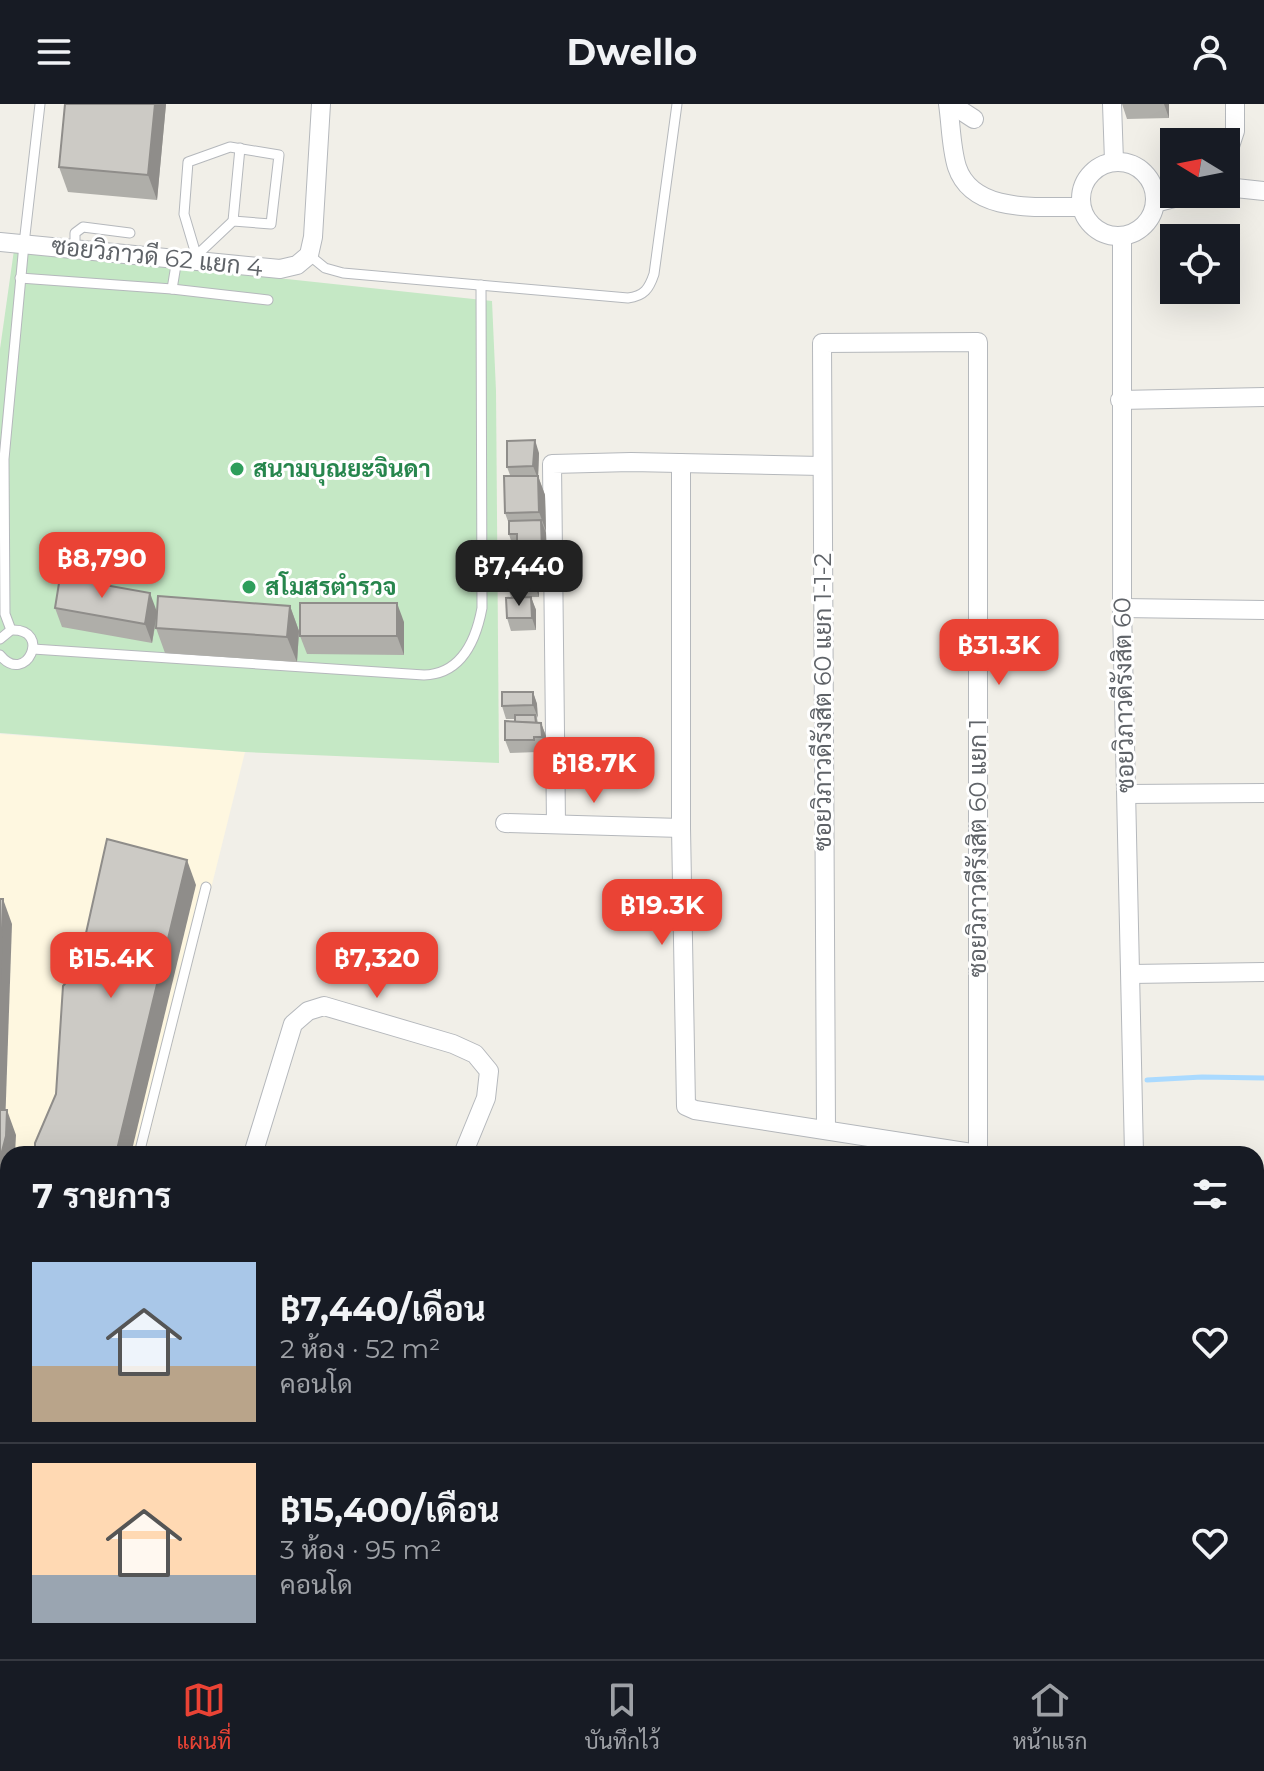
<!DOCTYPE html>
<html lang="th">
<meta charset="utf-8">
<style>
:root{--surface:#171b24;--page:#242831;--text:#f1f3f6;--muted:#9ea1a6;--line:#363941;--accent:#ea4335}
body{margin:0;font-family:Montserrat,Sarabun,sans-serif;background:var(--page);color:var(--text);height:100vh;display:flex;flex-direction:column;font-size:30px;white-space:nowrap}
*{box-sizing:border-box;margin:0}
p{font-size:26px;color:var(--muted)}
.icon{flex:none;width:44px;height:44px;fill:none;stroke:currentColor;stroke-width:2;stroke-linecap:round;stroke-linejoin:round}
.map{position:relative;flex:1;overflow:hidden}
.drawer{position:absolute;left:0px;top:1042px;width:1264px;height:514px;display:flex;flex-direction:column;background:var(--surface);border-radius:24px 24px 0 0;box-shadow:0 8px 32px #0002}
.drawer>*{flex:none}
.needle{width:52px;rotate:280deg}
.controls{position:absolute;left:1160px;top:24px;display:grid;gap:16px}
.controls a{display:grid;place-items:center;width:80px;height:80px;border-radius:0px;background:var(--surface);box-shadow:0 8px 32px #0002;font-size:40px}
.price{position:absolute;translate:-50% -68px;padding:0 18px;border-radius:16px;background:var(--accent);color:#fff;font-size:26px;line-height:52px;filter:drop-shadow(0 2px 4px #0008)}
.price::after{content:'';position:absolute;left:50%;top:48px;width:24px;height:18px;margin-left:-12px;background:inherit;clip-path:polygon(0 0,100% 0,50% 100%)}
.price.on{background:#222;color:#fff}
ul{padding:0;list-style:none}
li{display:flex;align-items:center;gap:24px;height:200px;padding:0 32px}
li+li{border-top:2px solid var(--line)}
li span{display:grid;place-items:center;flex:none;width:224px;height:160px;border-radius:0px;color:#555}
li>.icon{margin-inline-start:auto}
span .icon{width:96px;height:96px;fill:#fffc;stroke-width:1}
li b{font-size:34px}
h2{display:flex;justify-content:space-between;align-items:center;height:96px;padding:0 32px;font-size:34px}
header{display:flex;justify-content:space-between;align-items:center;height:104px;padding:0 32px;background:var(--surface);font-size:36px;font-weight:700}
.tab-bar{display:flex;justify-content:space-around;align-items:center;height:112px;border-top:2px solid var(--line);background:var(--surface);font-size:22px;color:var(--muted)}
.tab-bar a{display:grid;justify-items:center;gap:4px}
.tab-bar .on{color:var(--accent)}
.map>svg:first-child{display:block}
</style>
<header><svg class="icon" aria-label="menu" viewBox="0 0 24 24"><path d="M4 6h16M4 12h16M4 18h16"/></svg>Dwello<svg class="icon" aria-label="person" viewBox="0 0 24 24"><circle cx="12" cy="8" r="4"/><path d="M4 21q1-7 8-7t8 7"/></svg></header>
<div class="map">
<svg width="1264" height="1555" viewBox="0 0 1264 1555">
<rect width="100%" height="100%" fill="#f1efe8"/>
<polygon fill="#fef7e0" points="0,630 245,648 145,1050 8,1050 8,1548 21,1548 19,1555 0,1555"/>
<g fill="#c5e8c5">
<polygon points="14,146 492,197 496,287 499,659 245,648 0,629 0,245"/>
<polygon points="0,1442 8,1448 8,1540 5,1555 0,1555"/>
</g>
<g fill="none" stroke-linecap="round" stroke-linejoin="round">
<polyline stroke="#aadaff" stroke-width="5" points="1147,976 1202,973 1264,974"/>
<defs>
<g id="lane">
<polyline points="233,117 240,44"/>
<polyline points="75,145 75,129 83,123 130,129"/>
<polyline points="197,151 233,117 271,120 279,51 230,43 188,58 184,110 198,157"/>
<path d="M 309,151 L 325,164 L 343,169 L 628,194 C 644,192 649,185 654,170 L 677,0"/>
<polyline points="20,174 172,185 268,196"/>
<polyline points="172,185 177,155"/>
<polyline points="11,526 5,510 4,355 24,140 40,0"/>
<path d="M 0,535 L 11,526 C 53,524 26,583 0,551"/>
<path d="M 33,545 L 424,571 C 462,570 476,536 482,504 L 481,181"/>
<polyline points="139,1050 206,783"/>
<polyline points="1200,1548 1203,1555"/>
</g>
<g id="street">
<path d="M 948,0 C 951,20 951,44 957,63 C 973,111 1041,102 1081,103"/>
<polyline points="951,0 974,15"/>
<polyline points="1112,0 1114,57"/>
<polyline points="1226,54 1235,27 1235,0"/>
<circle cx="1118" cy="95" r="37"/>
<polyline points="1226,83 1264,87"/>
<polyline points="1155,99 1189,90"/>
<polyline points="1122,132 1122,504 1134,1050"/>
<polyline points="0,138 280,165 297,161 309,151 313,133 321,0"/>
<polyline points="1120,296 1264,293"/>
<polyline points="681,359 681,724 686,1002 695,1006 978,1050"/>
<polyline points="1122,504 1264,506"/>
<polyline points="1127,690 1264,689"/>
<polyline points="505,719 681,724"/>
<polyline points="556,720 552,360 631,358 821,362"/>
<polyline points="1131,870 1264,868"/>
<polyline points="826,1025 822,239 978,238 978,1050"/>
<polyline points="253,1050 293,920 308,907 324,902 453,940 475,950 489,967 486,994 463,1050"/>
<polyline points="1256,1082 1264,1082"/>
<polyline points="1256,1243 1264,1243"/>
<polyline points="1256,1375 1264,1375"/>
<polyline points="1256,1406 1264,1406"/>
<polyline points="867,1548 868,1555"/>
<polyline points="1046,1548 1046,1555"/>
<polyline points="262,1555 264,1548"/>
<polyline points="321,1555 325,1548"/>
<polyline points="1136,1555 1139,1548"/>
</g>
</defs>
<use href="#lane" stroke="#b5b8bc" stroke-width="11"/>
<use href="#street" stroke="#b5b8bc" stroke-width="20"/>
<use href="#lane" stroke="#fff" stroke-width="9"/>
<use href="#street" stroke="#fff" stroke-width="18"/>
</g>
<g fill="#afaea9">
<polygon points="166,0 157,96 68,88 59,63"/>
<polygon points="1122,0 1169,0 1169,14 1127,15"/>
<polygon points="539,349 538,372 545,391 547,462 543,462 546,468 546,482 539,482 539,493 511,493 507,481 512,456 509,450 511,437 509,430 509,420 505,409 510,371 507,363"/>
<polygon points="531,493 536,506 536,526 511,527 507,514"/>
<polygon points="290,502 299,527 297,558 165,549 156,524 157,512 152,539 62,523 55,504 157,507"/>
<polygon points="404,518 404,551 307,550 300,532"/>
<polygon points="533,588 537,600 537,614 538,619 541,619 546,632 546,646 538,646 538,648 510,649 505,636 515,618 515,615 506,615 502,602"/>
<polygon points="8,1225 8,1409 2,1409 0,1403 0,1309"/>
</g>
<g fill="#8f8d8a">
<polygon points="155,0 166,0 157,96 148,71"/>
<polygon points="1164,0 1169,0 1169,14"/>
<polygon points="535,336 539,349 538,375 533,362"/>
<polygon points="538,372 545,391 546,427 539,408"/>
<polygon points="541,416 546,429 547,462 542,449"/>
<polygon points="541,456 546,468 546,482 541,469"/>
<polygon points="534,469 539,482 539,493 534,480"/>
<polygon points="150,489 157,508 152,539 145,520"/>
<polygon points="531,493 536,506 536,526 532,514"/>
<polygon points="397,499 404,518 404,551 397,532"/>
<polygon points="290,502 299,527 297,558 287,533"/>
<polygon points="533,588 537,600 538,614 533,601"/>
<polygon points="541,619 546,632 546,646 542,633"/>
<polygon points="187,756 196,781 131,1050 116,1050"/>
<polygon points="3,795 12,820 5,1024 0,1010 0,882"/>
<polygon points="7,1006 16,1031 15,1050 8,1050 8,1084 0,1115 0,1055"/>
</g>
<g fill="#cccac5" stroke="#8f8d8a" stroke-width="2">
<polygon points="65,0 155,0 148,71 59,63"/>
<polygon points="535,336 533,362 507,363 507,337"/>
<polygon points="504,372 538,372 539,408 505,409"/>
<polygon points="541,416 542,449 509,450 509,437 517,437 517,430 509,430 509,417"/>
<polygon points="506,456 541,456 541,469 534,469 534,480 507,481"/>
<polygon points="60,473 150,489 145,520 55,504"/>
<polygon points="158,492 290,502 287,533 156,524"/>
<polygon points="531,493 532,514 507,514 506,494"/>
<rect x="300" y="499" width="97" height="33"/>
<polygon points="502,588 533,588 533,601 502,602"/>
<polygon points="515,611 535,611 536,619 515,618"/>
<polygon points="505,617 541,619 542,633 534,633 534,636 505,636"/>
<polygon points="107,735 187,756 116,1050 35,1050 35,1039 56,990 63,882 78,865"/>
<polygon points="0,795 3,795 0,882"/>
<polygon points="0,1006 7,1006 6,1032 0,1055"/>
<polygon points="8,1225 8,1385 0,1384 0,1309"/>
</g>
<g fill="#2e9e5b" stroke="#fff" stroke-width="3">
<circle cx="237" cy="365" r="8"/>
<circle cx="249" cy="483" r="8"/>
</g>
<g text-anchor="middle" stroke-width="6" stroke-linejoin="round" paint-order="stroke">
<g font-size="24" fill="#5f6368" stroke="#fff">
<text transform="translate(157 153) rotate(6)" y="8">ซอยวิภาวดี 62 แยก 4</text>
<text transform="translate(1124 591) rotate(-91)" y="8">ซอยวิภาวดีรังสิต 60</text>
<text transform="translate(823 598) rotate(-90)" y="8">ซอยวิภาวดีรังสิต 60 แยก 1-1-2</text>
<text transform="translate(978 744) rotate(-90)" y="8">ซอยวิภาวดีรังสิต 60 แยก 1</text>
</g>
<g font-size="24" font-weight="bold" fill="#27864d" stroke="#fff" text-anchor="start">
<text x="253" y="373">สนามบุณยะจินดา</text>
<text x="265" y="491">สโมสรตำรวจ</text>
</g>
</g>
</svg>
<div class="controls">
<a><svg class="needle" viewBox="-14 -14 28 28"><path d="M0-13l5 13h-10z" fill="#e53935"/><path d="M0 13l5-13h-10z" fill="#9ea1a6"/></svg></a>
<a><svg class="icon" aria-label="locate" viewBox="0 0 24 24"><circle cx="12" cy="12" r="6"/><path d="M12 2v4M12 18v4M2 12h4M18 12h4"/></svg></a>
</div>
<b class="price" style="left:102px;top:496px">฿8,790</b>
<b class="price on" style="left:519px;top:504px">฿7,440</b>
<b class="price" style="left:999px;top:583px">฿31.3K</b>
<b class="price" style="left:594px;top:701px">฿18.7K</b>
<b class="price" style="left:662px;top:843px">฿19.3K</b>
<b class="price" style="left:111px;top:896px">฿15.4K</b>
<b class="price" style="left:377px;top:896px">฿7,320</b>
<section class="drawer">
<h2>7 รายการ<svg class="icon" aria-label="filters" viewBox="0 0 24 24"><path d="M4 7h16M4 17h16"/><circle cx="9" cy="7" r="2"/><circle cx="15" cy="17" r="2"/></svg></h2>
<ul>
<li><span style="background:linear-gradient(#a9c7e8 65%,#b9a48a 0)"><svg class="icon" aria-label="home" viewBox="0 0 24 24"><path d="M3 11l9-7 9 7M6 9v11h12V9"/></svg></span><div><b>฿7,440/เดือน</b><p>2 ห้อง · 52 m²</p><p>คอนโด</p></div><svg class="icon" aria-label="heart" viewBox="0 0 24 24"><path d="M12 20l-8-8c-3-5 5-10 8-4 3-6 11-1 8 4z"/></svg></li>
<li><span style="background:linear-gradient(#ffd9b3 70%,#9aa5b1 0)"><svg class="icon" aria-label="home" viewBox="0 0 24 24"><path d="M3 11l9-7 9 7M6 9v11h12V9"/></svg></span><div><b>฿15,400/เดือน</b><p>3 ห้อง · 95 m²</p><p>คอนโด</p></div><svg class="icon" aria-label="heart" viewBox="0 0 24 24"><path d="M12 20l-8-8c-3-5 5-10 8-4 3-6 11-1 8 4z"/></svg></li>
</ul>
</section>
</div>
<nav class="tab-bar">
<a class="on"><svg class="icon" aria-label="map" viewBox="0 0 24 24"><path d="M3 6l6-2 6 2 6-2v14l-6 2-6-2-6 2zM9 4v14M15 6v14"/></svg>แผนที่</a>
<a><svg class="icon" aria-label="saved" viewBox="0 0 24 24"><path d="M7 4h10v16l-5-4-5 4z"/></svg>บันทึกไว้</a>
<a><svg class="icon" aria-label="home" viewBox="0 0 24 24"><path d="M3 11l9-7 9 7M6 9v11h12V9"/></svg>หน้าแรก</a>
</nav>
